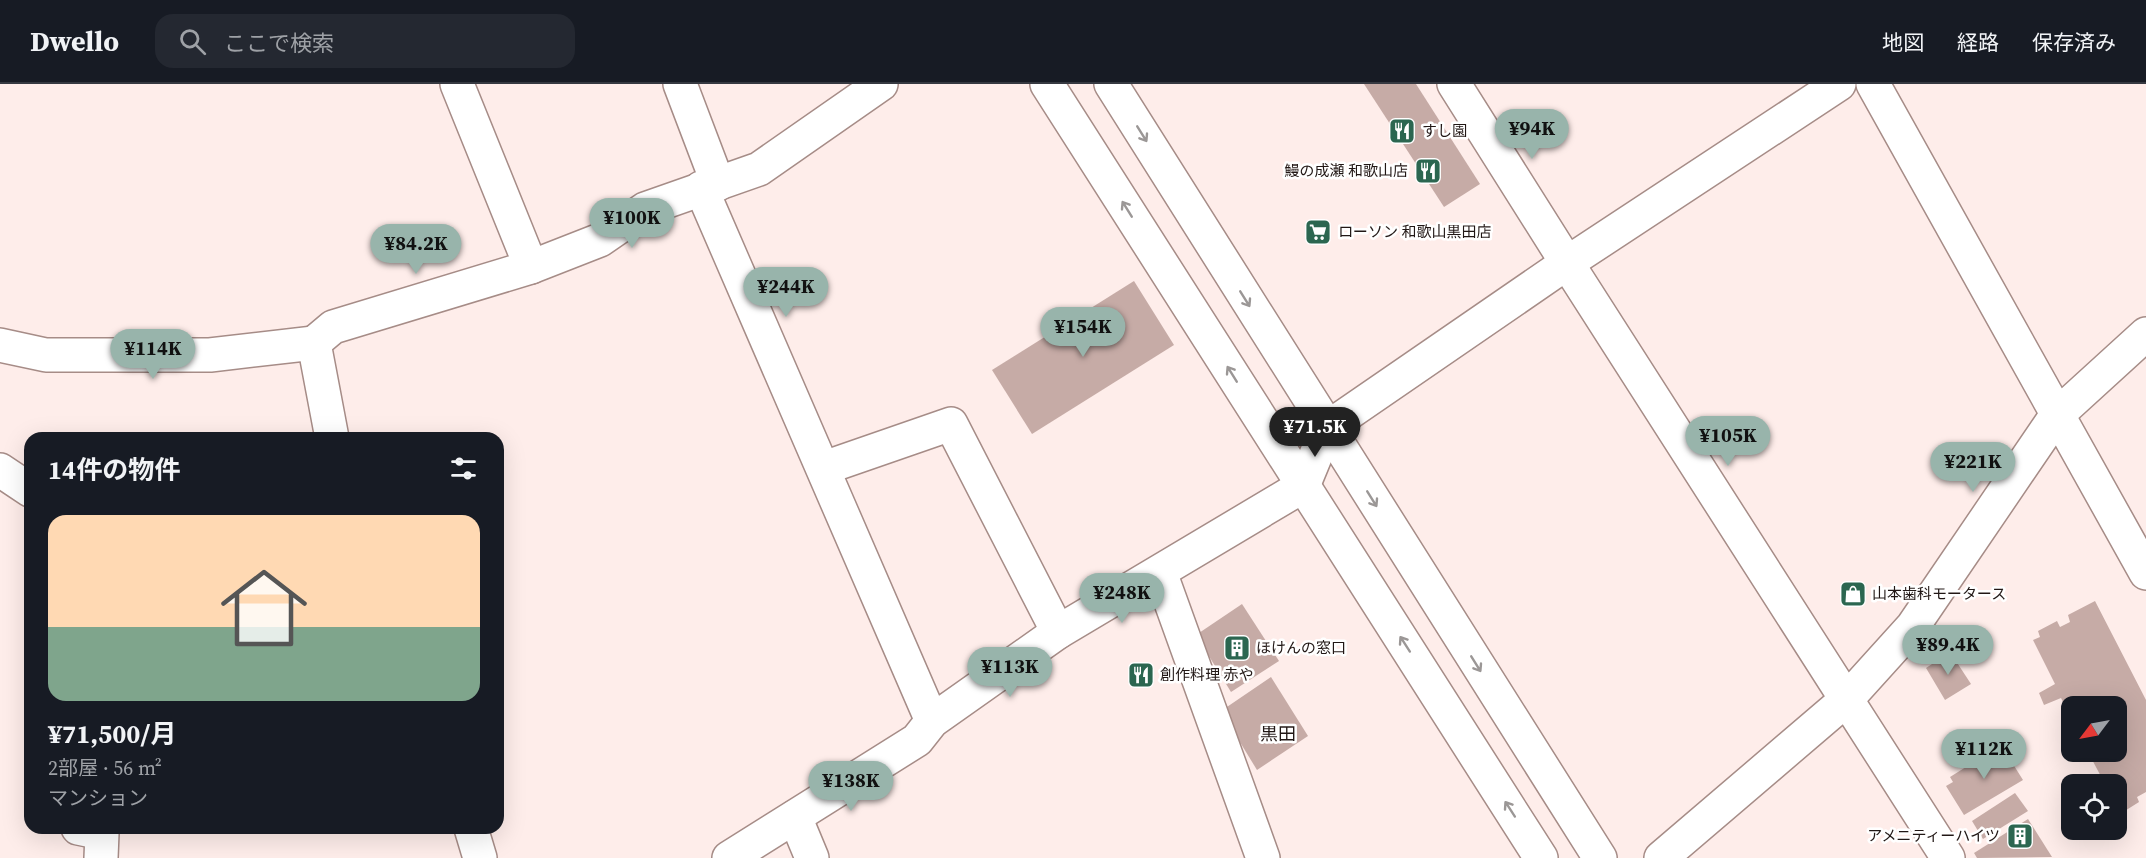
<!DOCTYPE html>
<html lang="ja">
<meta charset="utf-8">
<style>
:root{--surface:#171b24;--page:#242831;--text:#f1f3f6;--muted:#9ea1a6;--line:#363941;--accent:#98b4ab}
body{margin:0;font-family:"Source Serif 4","Noto Sans JP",serif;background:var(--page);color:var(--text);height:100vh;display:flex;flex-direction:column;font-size:22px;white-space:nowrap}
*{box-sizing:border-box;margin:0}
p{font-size:20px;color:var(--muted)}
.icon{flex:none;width:33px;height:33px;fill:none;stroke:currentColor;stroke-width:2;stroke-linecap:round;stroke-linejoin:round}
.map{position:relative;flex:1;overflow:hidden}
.panel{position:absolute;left:24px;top:348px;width:480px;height:402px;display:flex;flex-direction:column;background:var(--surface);border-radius:18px;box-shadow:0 6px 24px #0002}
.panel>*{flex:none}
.needle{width:39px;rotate:238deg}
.controls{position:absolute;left:2061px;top:612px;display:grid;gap:12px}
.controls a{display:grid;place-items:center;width:66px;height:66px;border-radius:12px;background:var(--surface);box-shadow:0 6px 24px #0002;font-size:30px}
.price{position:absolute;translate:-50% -51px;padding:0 14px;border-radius:21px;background:var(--accent);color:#111;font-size:20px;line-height:39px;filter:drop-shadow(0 2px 3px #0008)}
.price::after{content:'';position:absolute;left:50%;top:36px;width:18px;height:14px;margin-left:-9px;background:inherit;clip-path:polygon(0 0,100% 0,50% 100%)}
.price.selected{background:#222;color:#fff}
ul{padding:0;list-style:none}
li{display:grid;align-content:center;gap:12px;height:318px;padding:0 24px}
li span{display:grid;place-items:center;height:186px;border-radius:18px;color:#555}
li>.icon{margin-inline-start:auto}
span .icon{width:108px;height:108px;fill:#fffc;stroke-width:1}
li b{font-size:26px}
h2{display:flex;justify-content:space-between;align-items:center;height:72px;padding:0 24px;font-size:26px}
header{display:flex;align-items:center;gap:36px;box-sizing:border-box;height:84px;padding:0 30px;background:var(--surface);border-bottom:2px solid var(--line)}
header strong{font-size:28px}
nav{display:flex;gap:33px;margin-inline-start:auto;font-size:21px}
.search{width:420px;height:54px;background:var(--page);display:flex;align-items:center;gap:15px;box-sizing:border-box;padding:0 21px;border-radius:18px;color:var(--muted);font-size:22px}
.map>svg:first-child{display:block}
</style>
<header>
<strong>Dwello</strong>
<div class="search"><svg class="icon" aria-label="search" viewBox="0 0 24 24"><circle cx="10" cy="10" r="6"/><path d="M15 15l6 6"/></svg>ここで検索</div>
<nav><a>地図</a><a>経路</a><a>保存済み</a></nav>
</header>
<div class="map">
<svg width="2146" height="774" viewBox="0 0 2146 774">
<rect width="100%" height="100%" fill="#feedea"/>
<g fill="#c6aba6">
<polygon points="1364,0 1416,0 1480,100 1444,123"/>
<polygon points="1134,197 1174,261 1032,350 992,286"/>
<polygon points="2095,517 2146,616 2146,708 2137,713 2139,718 2120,730 2116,724 2116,700 2105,700 2088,668 2116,668 2116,622 2072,622 2072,635 2061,614 2044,621 2039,609 2055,600 2033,556 2040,553 2038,547 2057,537 2060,543 2070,538 2068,531"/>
<polygon points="1242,520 1279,577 1231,608 1196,551"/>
<polygon points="1950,568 1971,600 1945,616 1926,584"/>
<polygon points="1271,593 1308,652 1257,686 1221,627"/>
<polygon points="2001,661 2023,696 1964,731 1946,702 1953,698 1950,693"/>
<polygon points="2015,709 2028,727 1983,755 1972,737"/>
<polygon points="2028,735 2052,773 1977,774 1974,769"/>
</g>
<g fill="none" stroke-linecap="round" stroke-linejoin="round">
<defs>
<g id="street">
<polyline points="680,0 718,100"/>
<polyline points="1873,0 2146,489"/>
<polyline points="701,104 932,637"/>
<polyline points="1567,179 1948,774"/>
<polyline points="531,183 600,156 645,125 759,85 881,0"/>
<polyline points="0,261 46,271 210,271 314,259"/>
<polyline points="332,354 314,259 333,243 531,183 457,0"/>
<polyline points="824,384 951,340 1058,548"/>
<polyline points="0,386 30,406"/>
<polyline points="1160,488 1263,774"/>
<polyline points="795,733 812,774"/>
<polyline points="78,744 102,749 101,774"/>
<polyline points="471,744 480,774"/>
<polyline points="729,774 917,656 932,637 1058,548 1303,402"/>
<polyline points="1661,774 1847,615 1913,542 2056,332 2146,250"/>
</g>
<g id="secondary">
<polyline points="1047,0 1541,774"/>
<polyline points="1111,0 1600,774"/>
<polyline points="1454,0 1567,179"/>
<polyline points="1303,402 1327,344 1567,179 1839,0"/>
</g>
</defs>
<use href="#street" stroke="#a68c87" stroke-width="36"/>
<use href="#secondary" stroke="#a68c87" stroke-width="36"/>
<use href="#street" stroke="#fff" stroke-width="33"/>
<use href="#secondary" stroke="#fff" stroke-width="33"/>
</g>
<defs><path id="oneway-shaft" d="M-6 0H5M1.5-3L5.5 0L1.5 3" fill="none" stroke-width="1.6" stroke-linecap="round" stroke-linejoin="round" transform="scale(1.5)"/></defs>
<g stroke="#9b9796">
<use href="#oneway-shaft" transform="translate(1142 50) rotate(58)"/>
<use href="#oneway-shaft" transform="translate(1127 125) rotate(-122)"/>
<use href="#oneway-shaft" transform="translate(1245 215) rotate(58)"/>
<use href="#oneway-shaft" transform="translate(1232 290) rotate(-122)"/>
<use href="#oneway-shaft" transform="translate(1372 415) rotate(58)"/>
<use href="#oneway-shaft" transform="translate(1405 560) rotate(-123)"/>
<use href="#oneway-shaft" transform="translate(1476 580) rotate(58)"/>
<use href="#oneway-shaft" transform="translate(1510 725) rotate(-123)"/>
</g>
<defs>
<symbol id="restaurant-square" viewBox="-11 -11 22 22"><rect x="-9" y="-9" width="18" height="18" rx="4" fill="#2b6650" stroke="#fff"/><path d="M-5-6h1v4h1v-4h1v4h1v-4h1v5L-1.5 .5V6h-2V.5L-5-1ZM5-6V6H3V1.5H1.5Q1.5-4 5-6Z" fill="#fff"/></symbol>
<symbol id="supermarket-square" viewBox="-11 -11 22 22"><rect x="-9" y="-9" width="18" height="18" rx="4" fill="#2b6650" stroke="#fff"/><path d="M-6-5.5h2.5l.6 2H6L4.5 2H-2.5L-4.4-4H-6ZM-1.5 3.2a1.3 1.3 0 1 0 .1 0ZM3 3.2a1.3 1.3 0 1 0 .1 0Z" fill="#fff"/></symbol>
<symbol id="shop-square" viewBox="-11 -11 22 22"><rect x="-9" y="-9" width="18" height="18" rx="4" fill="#2b6650" stroke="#fff"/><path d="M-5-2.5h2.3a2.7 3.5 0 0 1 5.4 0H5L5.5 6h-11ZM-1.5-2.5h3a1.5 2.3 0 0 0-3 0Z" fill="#fff"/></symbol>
<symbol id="building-square" viewBox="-11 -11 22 22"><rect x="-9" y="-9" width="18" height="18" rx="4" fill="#2b6650" stroke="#fff"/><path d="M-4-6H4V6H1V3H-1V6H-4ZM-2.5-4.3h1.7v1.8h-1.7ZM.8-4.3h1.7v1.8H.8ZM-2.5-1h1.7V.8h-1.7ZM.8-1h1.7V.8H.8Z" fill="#fff"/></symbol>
</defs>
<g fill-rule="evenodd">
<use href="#restaurant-square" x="1387" y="32" width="30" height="30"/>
<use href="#restaurant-square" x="1413" y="72" width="30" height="30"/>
<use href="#supermarket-square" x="1303" y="133" width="30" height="30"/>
<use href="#shop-square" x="1838" y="495" width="30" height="30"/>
<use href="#building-square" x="1222" y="549" width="30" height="30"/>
<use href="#restaurant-square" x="1126" y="576" width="30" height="30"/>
<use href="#building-square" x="2005" y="737" width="30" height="30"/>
</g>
<g text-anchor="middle" stroke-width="5" stroke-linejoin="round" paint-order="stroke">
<g font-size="15" fill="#211715" stroke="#fff" text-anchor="start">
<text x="1422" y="52">すし園</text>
<text x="1408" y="92" text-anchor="end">鰻の成瀬 和歌山店</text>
<text x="1338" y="153">ローソン 和歌山黒田店</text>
<text x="1872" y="515">山本歯科モータース</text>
<text x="1256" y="569">ほけんの窓口</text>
<text x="1160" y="596">創作料理 赤や</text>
<text x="2000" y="757" text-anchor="end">アメニティーハイツ</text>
</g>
<g font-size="18" fill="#211715" stroke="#fff">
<text x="1278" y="656">黒田</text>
</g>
</g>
</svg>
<div class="controls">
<a><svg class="needle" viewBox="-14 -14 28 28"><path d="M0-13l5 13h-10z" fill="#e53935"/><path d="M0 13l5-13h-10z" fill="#9ea1a6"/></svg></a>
<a><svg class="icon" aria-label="locate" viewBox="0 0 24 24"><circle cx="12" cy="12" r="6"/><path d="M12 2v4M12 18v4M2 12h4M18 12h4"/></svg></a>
</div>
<b class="price" style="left:1532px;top:76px">¥94K</b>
<b class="price" style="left:632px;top:165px">¥100K</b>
<b class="price" style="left:416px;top:191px">¥84.2K</b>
<b class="price" style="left:786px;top:234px">¥244K</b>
<b class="price" style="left:1083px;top:274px">¥154K</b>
<b class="price" style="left:153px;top:296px">¥114K</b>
<b class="price selected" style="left:1315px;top:374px">¥71.5K</b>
<b class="price" style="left:1728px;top:383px">¥105K</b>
<b class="price" style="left:1973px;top:409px">¥221K</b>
<b class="price" style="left:1122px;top:540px">¥248K</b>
<b class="price" style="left:1948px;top:592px">¥89.4K</b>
<b class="price" style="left:1010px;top:614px">¥113K</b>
<b class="price" style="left:1984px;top:696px">¥112K</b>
<b class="price" style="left:851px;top:728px">¥138K</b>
<section class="panel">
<h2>14件の物件<svg class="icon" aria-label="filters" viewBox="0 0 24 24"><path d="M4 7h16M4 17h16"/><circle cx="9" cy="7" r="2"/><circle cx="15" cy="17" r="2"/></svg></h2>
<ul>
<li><span style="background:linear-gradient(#ffd9b3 60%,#7fa58c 0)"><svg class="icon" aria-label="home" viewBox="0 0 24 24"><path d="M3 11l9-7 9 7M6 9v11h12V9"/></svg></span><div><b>¥71,500/月</b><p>2部屋 · 56 m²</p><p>マンション</p></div></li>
</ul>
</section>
</div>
